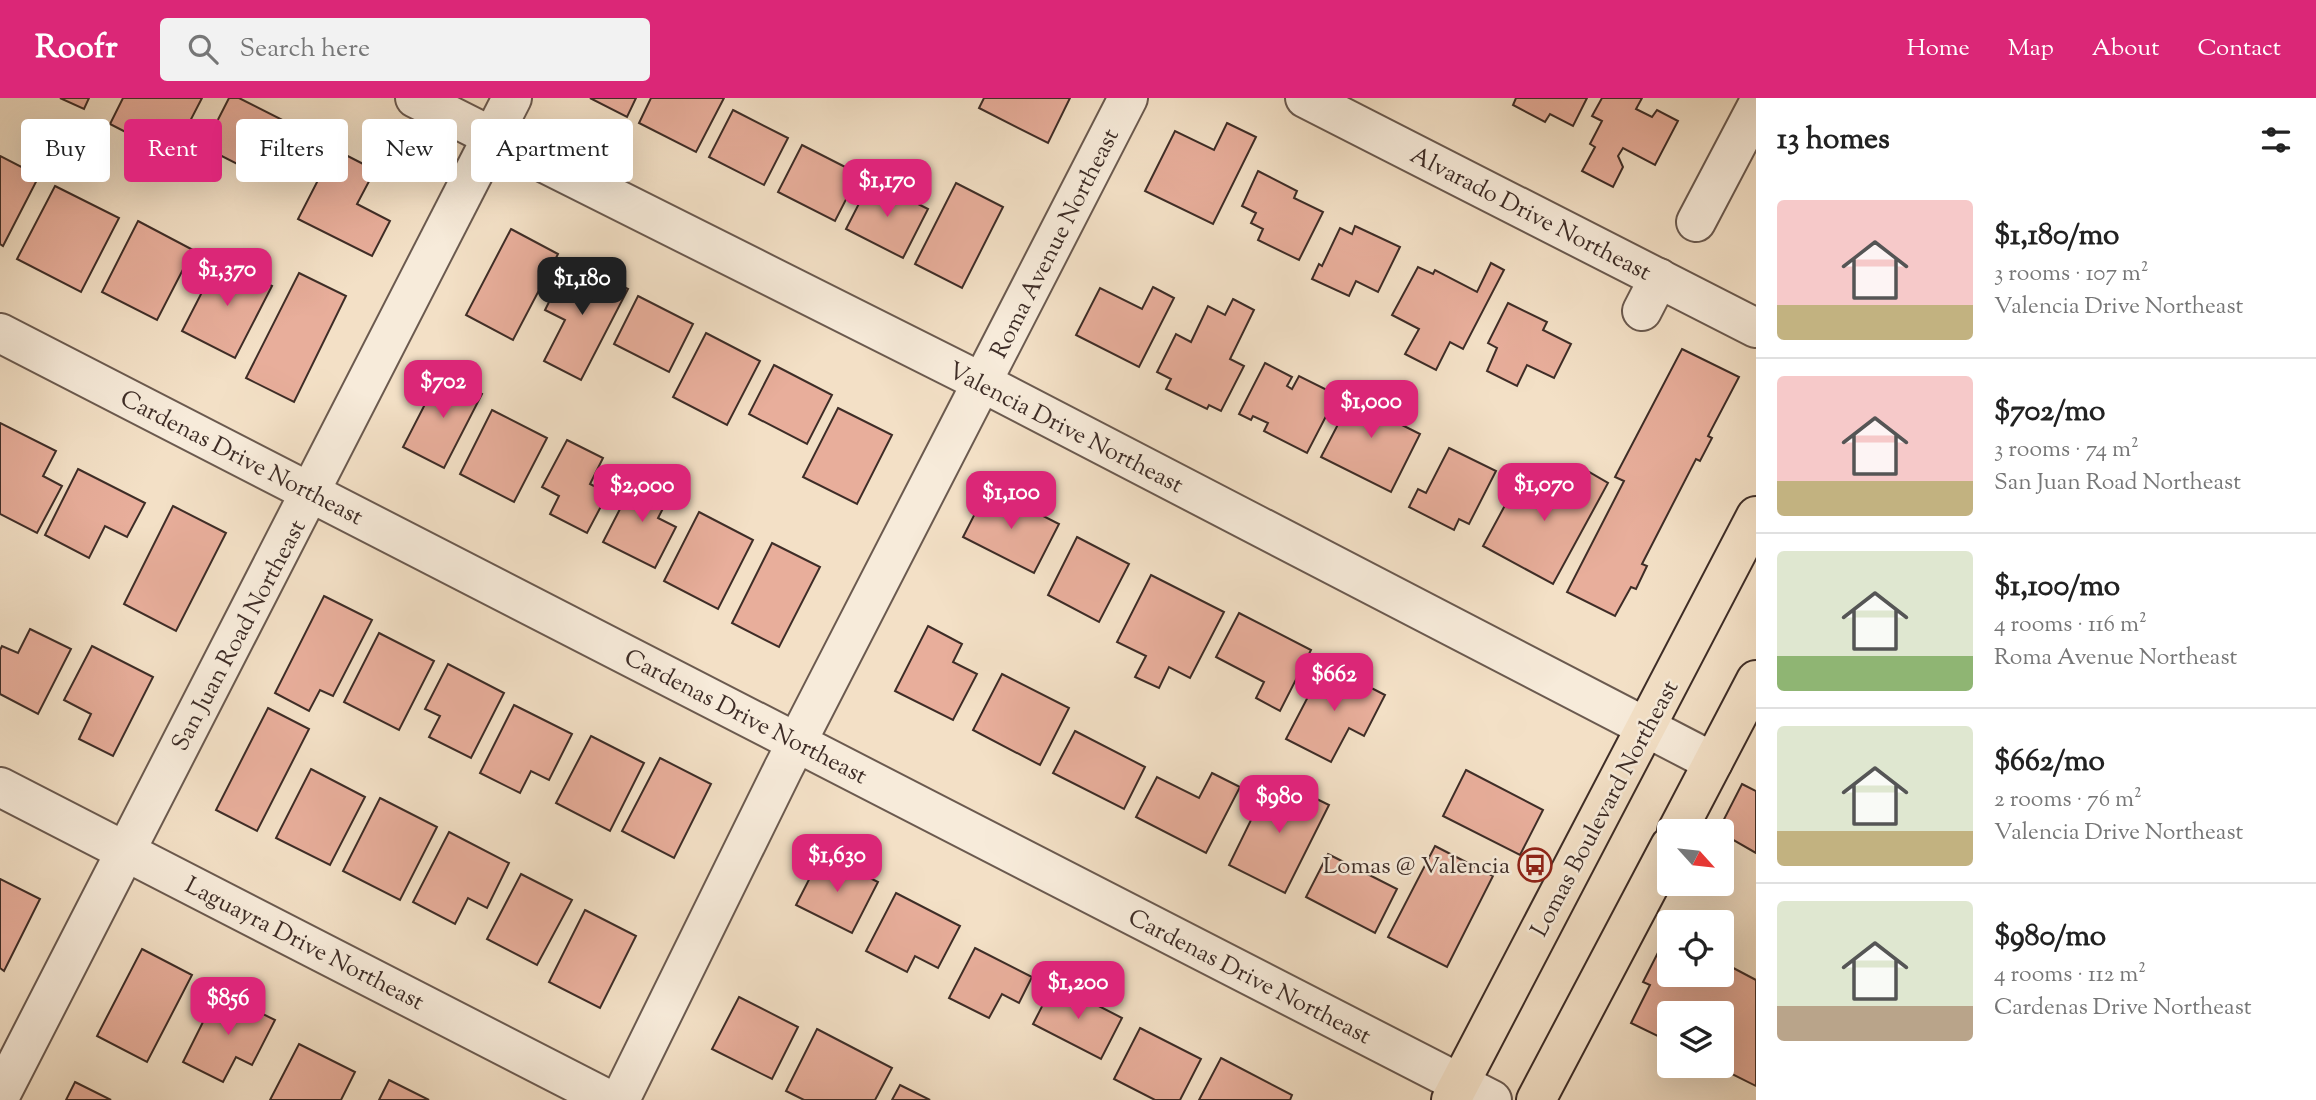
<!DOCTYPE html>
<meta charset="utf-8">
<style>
:root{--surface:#fff;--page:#f2f2f2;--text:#222;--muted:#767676;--line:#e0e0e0;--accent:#db2777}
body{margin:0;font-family:"Sorts Mill Goudy",serif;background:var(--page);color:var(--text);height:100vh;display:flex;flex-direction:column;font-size:26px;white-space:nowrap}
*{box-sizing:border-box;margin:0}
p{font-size:23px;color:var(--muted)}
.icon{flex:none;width:38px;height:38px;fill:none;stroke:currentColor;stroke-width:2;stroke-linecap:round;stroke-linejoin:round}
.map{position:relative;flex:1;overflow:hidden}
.drawer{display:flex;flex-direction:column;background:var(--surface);width:560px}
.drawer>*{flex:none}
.top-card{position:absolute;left:21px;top:21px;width:665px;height:63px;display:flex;gap:14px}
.needle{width:46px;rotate:117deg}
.fabs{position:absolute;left:1657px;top:721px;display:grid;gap:14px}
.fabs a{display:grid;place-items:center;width:77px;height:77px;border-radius:7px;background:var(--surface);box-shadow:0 7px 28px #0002;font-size:35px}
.price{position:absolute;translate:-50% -60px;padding:0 16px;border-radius:14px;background:var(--accent);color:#fff;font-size:23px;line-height:46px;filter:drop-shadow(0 2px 4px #0008)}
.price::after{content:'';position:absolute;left:50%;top:42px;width:21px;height:16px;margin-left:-10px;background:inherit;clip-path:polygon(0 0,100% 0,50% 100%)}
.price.selected{background:#222;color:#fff}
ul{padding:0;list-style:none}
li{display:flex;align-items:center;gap:21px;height:175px;padding:0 21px}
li+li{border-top:2px solid var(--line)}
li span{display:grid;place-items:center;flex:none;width:196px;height:140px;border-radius:7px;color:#555}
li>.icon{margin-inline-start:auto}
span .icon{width:84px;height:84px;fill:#fffc;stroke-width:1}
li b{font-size:30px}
h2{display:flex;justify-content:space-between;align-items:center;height:84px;padding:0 21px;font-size:30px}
.pill{padding:0 24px;border-radius:7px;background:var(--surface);box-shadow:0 7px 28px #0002;font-size:24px;line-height:63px}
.pill.selected{background:var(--accent);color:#fff}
header{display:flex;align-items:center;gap:42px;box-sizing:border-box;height:98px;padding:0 35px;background:var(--accent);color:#fff}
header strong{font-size:33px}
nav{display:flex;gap:38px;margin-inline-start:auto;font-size:24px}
.search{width:490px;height:63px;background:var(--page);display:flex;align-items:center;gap:18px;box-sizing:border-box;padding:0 24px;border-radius:7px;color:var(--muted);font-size:26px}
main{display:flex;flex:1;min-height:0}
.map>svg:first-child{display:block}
</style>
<header>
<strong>Roofr</strong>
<div class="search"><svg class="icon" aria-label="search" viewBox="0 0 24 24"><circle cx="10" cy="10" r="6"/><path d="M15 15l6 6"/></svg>Search here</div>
<nav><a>Home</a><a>Map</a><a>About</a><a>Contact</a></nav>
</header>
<main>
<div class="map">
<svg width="1756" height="1002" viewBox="0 0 1756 1002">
<rect width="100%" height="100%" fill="#f3e0c6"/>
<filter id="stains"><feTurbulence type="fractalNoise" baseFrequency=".00286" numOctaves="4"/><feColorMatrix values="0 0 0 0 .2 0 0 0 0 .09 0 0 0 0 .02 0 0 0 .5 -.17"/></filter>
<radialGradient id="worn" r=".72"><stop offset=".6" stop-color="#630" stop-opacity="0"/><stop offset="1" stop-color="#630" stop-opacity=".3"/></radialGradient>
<g fill="#e8ae9b" stroke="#3e2d27" stroke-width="2">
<polygon points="60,0 89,0 84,11"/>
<polygon points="123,0 202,0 172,58 110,26"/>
<polygon points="229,0 239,0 318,40 299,77 255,55 247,71 204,49"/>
<polygon points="590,0 636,0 627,19"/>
<polygon points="651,0 724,0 696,54 639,25"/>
<polygon points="984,0 1070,0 1048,45 979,10"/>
<polygon points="1516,0 1587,0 1573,28 1550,16 1545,24 1513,7"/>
<polygon points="1602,0 1642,0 1636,11 1652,19 1657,12 1678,23 1655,67 1623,50 1618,58 1623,69 1613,89 1582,73 1595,49 1590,46 1602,23 1592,18"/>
<polygon points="733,12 788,40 764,87 709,59"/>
<polygon points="1227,25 1256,39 1213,126 1145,93 1175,33 1214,52"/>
<polygon points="802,47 859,76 835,123 778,94"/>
<polygon points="334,51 375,72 357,106 390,123 372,158 298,121"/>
<polygon points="0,58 39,78 3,148 0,146"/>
<polygon points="1258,73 1297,93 1294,100 1323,114 1299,162 1258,142 1263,131 1251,125 1256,115 1242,108"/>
<polygon points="871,82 928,111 903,160 846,131"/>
<polygon points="956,85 1003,109 962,190 915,166"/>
<polygon points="55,88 119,120 81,194 17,161"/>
<polygon points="138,123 193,152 157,222 102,194"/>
<polygon points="1355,128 1400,149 1378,194 1356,183 1349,198 1312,181 1319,166 1322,168 1340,130 1352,136"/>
<polygon points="511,131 558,156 513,242 466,217"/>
<polygon points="219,161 272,188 235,260 182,233"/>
<polygon points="570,162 628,191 581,282 544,263 565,222 545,212"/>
<polygon points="1491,165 1504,172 1463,251 1450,244 1436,272 1405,256 1419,231 1392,217 1418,169 1433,176 1435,172 1477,194"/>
<polygon points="299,175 346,198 294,304 246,280"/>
<polygon points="1153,189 1174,200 1139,269 1076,237 1100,190 1142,211"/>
<polygon points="638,198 693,226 669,274 614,246"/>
<polygon points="1233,201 1254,212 1230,261 1244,268 1221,313 1209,307 1207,311 1166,291 1171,281 1157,274 1176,236 1191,244 1208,208 1225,217"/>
<polygon points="1508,205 1547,224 1543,232 1571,246 1554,280 1527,267 1517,288 1487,273 1497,250 1488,245"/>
<polygon points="706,235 760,263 727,327 673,299"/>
<polygon points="1682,251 1739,279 1708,338 1712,340 1700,363 1696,361 1642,466 1647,468 1636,491 1631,489 1615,518 1567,494 1624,383 1615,379"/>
<polygon points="1265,265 1292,279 1287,288 1292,291 1299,278 1337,297 1307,355 1264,333 1268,325 1253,318 1251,322 1239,316"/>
<polygon points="774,267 832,297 807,346 749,316"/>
<polygon points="441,275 482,296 444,370 403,349"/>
<polygon points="1359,286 1396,305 1388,320 1420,336 1391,394 1321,359"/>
<polygon points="838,310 892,337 857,406 803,379"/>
<polygon points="492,312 547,340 514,404 460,376"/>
<polygon points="0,325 56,353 43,378 62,388 37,435 0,416"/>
<polygon points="567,342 603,360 590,386 608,395 587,435 550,416 559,398 542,389"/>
<polygon points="1449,350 1496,373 1469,426 1459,421 1454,432 1409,409 1418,391 1426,395"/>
<polygon points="78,371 145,405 127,439 105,428 89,460 45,437"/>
<polygon points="1523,374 1562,395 1570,378 1583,385 1589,374 1608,385 1553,486 1483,448"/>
<polygon points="637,378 671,395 658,420 676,429 655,470 603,444"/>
<polygon points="988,390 1059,426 1034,475 963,439"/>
<polygon points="173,408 226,435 176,533 124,506"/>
<polygon points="699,414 753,442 718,511 664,483"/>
<polygon points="1077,439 1129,466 1099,524 1048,497"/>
<polygon points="772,445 820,469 779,549 732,525"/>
<polygon points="1151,477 1224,514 1190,580 1169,569 1159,590 1135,579 1146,558 1117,544"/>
<polygon points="324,498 372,522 333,598 320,592 309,613 275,595"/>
<polygon points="1239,515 1311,552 1280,613 1256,600 1264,584 1216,559"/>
<polygon points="928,528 962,546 953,564 977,576 953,622 895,593"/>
<polygon points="30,531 71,551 38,616 0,596 0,552 2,548 18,555"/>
<polygon points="379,535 434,563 399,632 344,604"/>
<polygon points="92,548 153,579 113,658 79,641 91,616 64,602"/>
<polygon points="448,566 504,595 471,660 429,639 440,618 425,611"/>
<polygon points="1325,566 1385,597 1364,638 1349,630 1331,664 1286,641"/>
<polygon points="1002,576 1069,610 1040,667 973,632"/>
<polygon points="514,607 572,636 549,682 531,673 520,695 480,675"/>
<polygon points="268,610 309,631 257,733 216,712"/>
<polygon points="1075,633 1145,669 1124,711 1053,675"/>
<polygon points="591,638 644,665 610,733 556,705"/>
<polygon points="660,660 711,686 674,760 622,733"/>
<polygon points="311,671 365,699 330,767 276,740"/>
<polygon points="1466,672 1543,712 1520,757 1443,718"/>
<polygon points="1212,675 1240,689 1206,755 1136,719 1157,679 1199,700"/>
<polygon points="1272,679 1329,707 1285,795 1229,767"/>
<polygon points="1742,686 1756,693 1756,755 1718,733"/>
<polygon points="380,700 437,729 400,802 343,773"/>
<polygon points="449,734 509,765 487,810 468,800 455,826 413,804"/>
<polygon points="1435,748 1493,778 1447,869 1388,839"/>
<polygon points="822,756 878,784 852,835 796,807"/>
<polygon points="1328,756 1397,791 1375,835 1306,799"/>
<polygon points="521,776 572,802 537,867 487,841"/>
<polygon points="0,781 40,801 4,873 0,870"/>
<polygon points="896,795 960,828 938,870 915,858 907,874 866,853"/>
<polygon points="585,812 636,838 600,910 549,884"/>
<polygon points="1670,831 1670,877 1722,877 1722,864 1756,882 1756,988 1716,968 1722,968 1722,915 1670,915 1670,944 1631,925 1650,887 1643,884"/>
<polygon points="975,850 1032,879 1019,905 1002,896 989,920 949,900"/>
<polygon points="142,851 192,877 147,964 97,938"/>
<polygon points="1054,885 1122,920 1101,961 1033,926"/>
<polygon points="218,894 275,922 252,967 236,959 223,984 183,964"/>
<polygon points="739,899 798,929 772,981 712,951"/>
<polygon points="1140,930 1201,961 1180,1002 1155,1002 1114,981"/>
<polygon points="817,931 892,970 875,1002 804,1002 786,993"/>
<polygon points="299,946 355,974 341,1002 270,1002"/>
<polygon points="1221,960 1292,997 1290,1002 1199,1002"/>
<polygon points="389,982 429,1002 379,1002"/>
<polygon points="75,984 111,1002 66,1002"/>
<polygon points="900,987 930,1002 892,1002"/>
</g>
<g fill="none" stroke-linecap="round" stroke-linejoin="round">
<defs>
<g id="minor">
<polyline points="415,0 983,285 1713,664"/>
<polyline points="1305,0 1756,230"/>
<polyline points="1696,124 1756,10"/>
<polyline points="1642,213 1659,180"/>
<polyline points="0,235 1492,1002"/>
<polyline points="0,689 609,1002"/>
<polyline points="0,998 512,0"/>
<polyline points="620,1002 783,671 1128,0"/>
</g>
<g id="major">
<polyline points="1677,733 1756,582"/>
<polyline points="1451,1002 1756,418"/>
<polyline points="1536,1002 1670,748"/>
</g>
</defs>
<use href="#minor" stroke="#6b5a4f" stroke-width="42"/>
<use href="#major" stroke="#3e2d27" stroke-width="42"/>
<use href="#minor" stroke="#f7ebda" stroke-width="38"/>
<use href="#major" stroke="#f3e0c6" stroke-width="38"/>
</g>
<defs>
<symbol id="bus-ring" viewBox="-11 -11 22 22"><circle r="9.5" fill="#f7ebda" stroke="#8f2418" stroke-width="1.5"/><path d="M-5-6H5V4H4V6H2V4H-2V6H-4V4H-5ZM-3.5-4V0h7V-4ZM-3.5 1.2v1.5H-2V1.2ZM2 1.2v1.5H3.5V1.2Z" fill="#8f2418"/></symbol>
</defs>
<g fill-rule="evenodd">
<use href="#bus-ring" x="1516" y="748" width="38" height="38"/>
</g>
<g text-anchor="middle" stroke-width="5" stroke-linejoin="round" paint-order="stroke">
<g font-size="24" fill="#3e2d27" stroke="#f7ebda">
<text transform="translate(1531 115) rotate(27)" y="8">Alvarado Drive Northeast</text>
<text transform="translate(1054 145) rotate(-63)" y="8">Roma Avenue Northeast</text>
<text transform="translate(1066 329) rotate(27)" y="8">Valencia Drive Northeast</text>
<text transform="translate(242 359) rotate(27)" y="8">Cardenas Drive Northeast</text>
<text transform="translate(238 537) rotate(-62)" y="8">San Juan Road Northeast</text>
<text transform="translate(746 618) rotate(27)" y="8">Cardenas Drive Northeast</text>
<text transform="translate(1604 710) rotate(-62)" y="8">Lomas Boulevard Northeast</text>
<text transform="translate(305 845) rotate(27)" y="8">Laguayra Drive Northeast</text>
<text transform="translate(1250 878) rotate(27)" y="8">Cardenas Drive Northeast</text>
</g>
<g font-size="24" fill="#3e2d27" stroke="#f7ebda" text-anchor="end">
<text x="1510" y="775">Lomas @ Valencia</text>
</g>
</g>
<rect width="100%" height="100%" filter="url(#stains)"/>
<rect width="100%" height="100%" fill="url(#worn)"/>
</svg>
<div class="fabs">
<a><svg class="needle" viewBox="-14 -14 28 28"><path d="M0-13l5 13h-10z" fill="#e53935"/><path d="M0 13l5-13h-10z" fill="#767676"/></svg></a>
<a><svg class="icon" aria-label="locate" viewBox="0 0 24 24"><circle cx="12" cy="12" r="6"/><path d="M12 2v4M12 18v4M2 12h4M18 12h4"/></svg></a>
<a><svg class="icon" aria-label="layers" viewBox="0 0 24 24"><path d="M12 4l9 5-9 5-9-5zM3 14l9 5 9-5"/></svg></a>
</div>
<b class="price" style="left:887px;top:121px">$1,170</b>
<b class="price" style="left:227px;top:210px">$1,370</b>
<b class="price selected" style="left:582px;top:219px">$1,180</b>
<b class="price" style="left:443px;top:322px">$702</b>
<b class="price" style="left:1371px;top:342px">$1,000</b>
<b class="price" style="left:1544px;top:425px">$1,070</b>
<b class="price" style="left:642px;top:426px">$2,000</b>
<b class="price" style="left:1011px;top:433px">$1,100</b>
<b class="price" style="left:1334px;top:615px">$662</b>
<b class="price" style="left:1279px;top:737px">$980</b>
<b class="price" style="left:837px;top:796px">$1,630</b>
<b class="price" style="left:1078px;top:923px">$1,200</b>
<b class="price" style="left:228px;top:939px">$856</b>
<div class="top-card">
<a class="pill">Buy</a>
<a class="pill selected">Rent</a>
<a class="pill">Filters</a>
<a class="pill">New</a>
<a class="pill">Apartment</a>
</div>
</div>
<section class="drawer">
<h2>13 homes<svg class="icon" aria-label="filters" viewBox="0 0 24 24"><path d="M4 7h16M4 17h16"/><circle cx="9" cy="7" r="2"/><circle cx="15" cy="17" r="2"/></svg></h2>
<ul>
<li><span style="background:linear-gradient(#f6c9c9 75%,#c2b280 0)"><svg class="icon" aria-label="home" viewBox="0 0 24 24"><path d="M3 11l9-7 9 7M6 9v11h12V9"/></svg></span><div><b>$1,180/mo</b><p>3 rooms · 107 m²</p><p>Valencia Drive Northeast</p></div></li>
<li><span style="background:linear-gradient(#f6c9c9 75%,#c2b280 0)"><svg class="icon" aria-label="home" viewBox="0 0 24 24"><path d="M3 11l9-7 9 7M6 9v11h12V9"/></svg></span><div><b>$702/mo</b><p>3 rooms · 74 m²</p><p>San Juan Road Northeast</p></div></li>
<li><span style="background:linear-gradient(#dfe7d0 75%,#8fb573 0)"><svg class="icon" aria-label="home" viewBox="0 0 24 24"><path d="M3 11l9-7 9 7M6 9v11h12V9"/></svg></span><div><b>$1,100/mo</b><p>4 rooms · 116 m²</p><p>Roma Avenue Northeast</p></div></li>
<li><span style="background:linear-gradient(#dfe7d0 75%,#c2b280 0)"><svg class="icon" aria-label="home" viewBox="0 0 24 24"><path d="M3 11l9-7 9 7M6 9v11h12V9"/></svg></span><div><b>$662/mo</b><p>2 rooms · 76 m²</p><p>Valencia Drive Northeast</p></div></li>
<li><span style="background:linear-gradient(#dfe7d0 75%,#b9a48a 0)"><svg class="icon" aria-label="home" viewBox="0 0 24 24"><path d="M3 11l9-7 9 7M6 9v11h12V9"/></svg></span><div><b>$980/mo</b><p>4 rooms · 112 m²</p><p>Cardenas Drive Northeast</p></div></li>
</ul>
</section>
</main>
